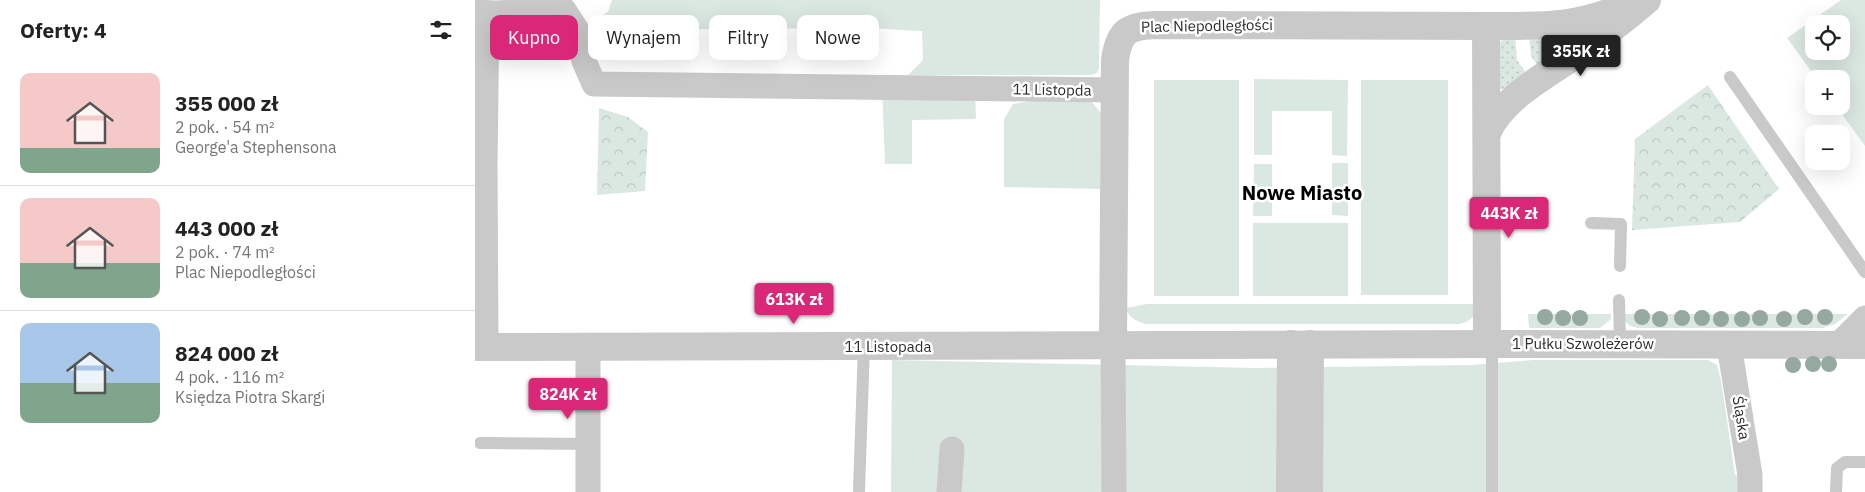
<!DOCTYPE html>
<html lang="pl">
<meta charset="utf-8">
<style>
:root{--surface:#fff;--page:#f2f2f2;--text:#222;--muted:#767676;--line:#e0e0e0;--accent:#db2777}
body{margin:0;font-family:"IBM Plex Sans",sans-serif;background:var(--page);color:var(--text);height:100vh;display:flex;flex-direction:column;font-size:19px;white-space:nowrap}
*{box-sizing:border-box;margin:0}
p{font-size:16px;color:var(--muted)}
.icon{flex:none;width:28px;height:28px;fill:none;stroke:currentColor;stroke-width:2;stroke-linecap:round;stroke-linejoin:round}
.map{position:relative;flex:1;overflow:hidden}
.drawer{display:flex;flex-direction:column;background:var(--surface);width:475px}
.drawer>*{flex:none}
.top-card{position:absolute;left:15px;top:15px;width:475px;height:45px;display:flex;gap:10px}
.tools{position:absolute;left:1330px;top:15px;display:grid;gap:10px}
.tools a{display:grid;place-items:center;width:45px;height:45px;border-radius:10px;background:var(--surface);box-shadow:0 5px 20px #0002;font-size:25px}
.price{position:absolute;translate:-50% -42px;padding:0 11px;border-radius:5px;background:var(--accent);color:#fff;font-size:16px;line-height:32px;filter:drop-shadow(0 1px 2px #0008)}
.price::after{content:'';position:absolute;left:50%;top:30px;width:15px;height:11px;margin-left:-8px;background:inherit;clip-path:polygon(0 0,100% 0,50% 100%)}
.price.current{background:#222;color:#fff}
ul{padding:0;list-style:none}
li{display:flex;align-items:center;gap:15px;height:125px;padding:0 20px}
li+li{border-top:1px solid var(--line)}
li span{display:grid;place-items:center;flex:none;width:140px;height:100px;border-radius:10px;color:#555}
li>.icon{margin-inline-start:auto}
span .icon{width:60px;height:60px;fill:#fffc;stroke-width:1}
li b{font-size:21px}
h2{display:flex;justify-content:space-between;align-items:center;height:60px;padding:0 20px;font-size:21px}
.chip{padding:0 18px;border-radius:10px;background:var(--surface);box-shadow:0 5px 20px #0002;font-size:18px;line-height:45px}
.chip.current{background:var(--accent);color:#fff}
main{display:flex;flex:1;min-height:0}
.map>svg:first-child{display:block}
</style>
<main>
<section class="drawer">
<h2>Oferty: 4<svg class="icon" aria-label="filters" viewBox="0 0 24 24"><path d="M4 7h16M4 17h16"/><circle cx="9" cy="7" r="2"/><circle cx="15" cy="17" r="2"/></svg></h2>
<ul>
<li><span style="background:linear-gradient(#f6c9c9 75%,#7fa58c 0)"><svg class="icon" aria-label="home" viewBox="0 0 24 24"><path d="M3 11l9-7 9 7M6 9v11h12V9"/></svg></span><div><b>355 000 zł</b><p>2 pok. · 54 m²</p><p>George'a Stephensona</p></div></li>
<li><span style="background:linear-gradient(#f6c9c9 65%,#7fa58c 0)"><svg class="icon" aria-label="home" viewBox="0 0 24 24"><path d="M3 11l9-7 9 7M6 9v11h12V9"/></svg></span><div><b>443 000 zł</b><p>2 pok. · 74 m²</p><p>Plac Niepodległości</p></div></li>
<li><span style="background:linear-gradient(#a9c7e8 60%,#7fa58c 0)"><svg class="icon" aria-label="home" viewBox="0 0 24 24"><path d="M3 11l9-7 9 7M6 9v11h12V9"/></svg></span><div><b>824 000 zł</b><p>4 pok. · 116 m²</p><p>Księdza Piotra Skargi</p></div></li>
</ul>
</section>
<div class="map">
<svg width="1390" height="492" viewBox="0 0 1390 492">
<defs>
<pattern id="park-crowns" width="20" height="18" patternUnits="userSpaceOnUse" patternTransform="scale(1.25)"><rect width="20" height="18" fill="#dbe8e1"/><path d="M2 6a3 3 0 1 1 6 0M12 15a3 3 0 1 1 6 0" fill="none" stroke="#bcc7c1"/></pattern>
<pattern id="garden-dots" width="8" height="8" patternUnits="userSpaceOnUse" patternTransform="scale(1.25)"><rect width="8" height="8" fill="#dbe8e1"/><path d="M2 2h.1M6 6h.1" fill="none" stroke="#bcc7c1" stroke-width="1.8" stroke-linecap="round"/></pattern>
</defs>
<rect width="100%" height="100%" fill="#fff"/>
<g fill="#dbe8e1" fill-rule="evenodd">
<polygon points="137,0 625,0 624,69 622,73 616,75 433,75 448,60 447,31 392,28 102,30 133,12"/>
<path d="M 1366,0 L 1390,0 L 1390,146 L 1361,106 L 1366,106 L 1366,79 L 1342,79 L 1312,38 ZM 1339,24 L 1366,24 L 1366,51 L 1339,51 Z"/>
<polygon points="779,79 873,80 872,156 857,155 857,111 797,111 797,155 779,155"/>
<rect x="679" y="80" width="85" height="216"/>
<rect x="886" y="80" width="87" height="215"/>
<polygon points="407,88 500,89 501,119 437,120 437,164 410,164"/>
<polygon points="561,100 615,100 626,113 625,189 529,187 529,119 538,104"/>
<polygon points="857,163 873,163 873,216 857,215"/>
<polygon points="779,164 797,164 797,216 778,216"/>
<rect x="778" y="223" width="95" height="73"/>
<path d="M 672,304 L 1003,304 C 1000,316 997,321 984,324 L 670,324 C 661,321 653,317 651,308 Z"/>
<polygon points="1053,314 1136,314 1136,319 1125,328 1054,328"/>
<path d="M 1148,314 L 1373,314 L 1360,324 L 1348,328 L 1163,328 C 1154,326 1149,324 1148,314 Z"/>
<polygon points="417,360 781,368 997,365 1058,360 1233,360 1242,365 1246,380 1260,475 1275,475 1275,492 416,492"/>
</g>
<g fill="url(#park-crowns)">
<polygon points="1233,85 1304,189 1265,222 1157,230 1160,139"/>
<polygon points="124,108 153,117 173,132 170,191 122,195"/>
</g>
<g fill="url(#garden-dots)">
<path d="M 1040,34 L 1042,60 L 1051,73 C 1043,80 1033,93 1022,88 L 1023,45 L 1027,40 Z"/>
<polygon points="1054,34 1092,34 1096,41 1063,66 1056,56"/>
</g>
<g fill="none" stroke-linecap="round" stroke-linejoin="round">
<g stroke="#c9c9c9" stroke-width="12">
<polyline points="1255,77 1390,272"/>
<polyline points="1116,223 1146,224 1145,266"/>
<polyline points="1144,300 1145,345"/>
<polyline points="5,443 113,444"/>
<polyline points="384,490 389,346"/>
<polyline points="1017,492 1017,344"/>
<polyline points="1361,492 1362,468 1370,462 1390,462"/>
</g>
<g stroke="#c9c9c9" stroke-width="25">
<polyline points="0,12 21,13 89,10 102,30 109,61 119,84 640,90"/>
<polyline points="1254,345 1275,475 1275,492"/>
<polyline points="1363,345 1390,318"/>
<polyline points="638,346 639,492"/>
<polyline points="11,347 10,165 12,13"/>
<polyline points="113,347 113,492"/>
<polyline points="474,492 477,449"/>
</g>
<g stroke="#c9c9c9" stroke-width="28">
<path d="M 1011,26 C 1065,26 1103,28 1152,5"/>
<path d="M 1012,133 C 1027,99 1067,78 1096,58 C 1122,40 1148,21 1172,0"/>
<path d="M 638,346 L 640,60 C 644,31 653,26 681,25 L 1011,26 L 1012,344"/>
<polyline points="0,347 1017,344 1390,345"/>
<polyline points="815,492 816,344"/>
<polyline points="834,492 835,344"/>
</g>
</g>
<g fill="#95a9a0">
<circle cx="1070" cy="317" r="8"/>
<circle cx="1167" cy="317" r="8"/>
<circle cx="1330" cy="317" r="8"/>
<circle cx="1350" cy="317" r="8"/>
<circle cx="1088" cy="318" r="8"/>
<circle cx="1105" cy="318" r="8"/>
<circle cx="1207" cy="318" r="8"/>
<circle cx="1227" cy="318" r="8"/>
<circle cx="1285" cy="318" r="8"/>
<circle cx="1185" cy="319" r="8"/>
<circle cx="1246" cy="319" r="8"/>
<circle cx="1267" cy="319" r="8"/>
<circle cx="1309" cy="319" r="8"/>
<circle cx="1338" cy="364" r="8"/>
<circle cx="1354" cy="364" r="8"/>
<circle cx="1318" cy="365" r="8"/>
</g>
<g text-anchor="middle" stroke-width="5" stroke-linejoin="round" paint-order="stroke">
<g font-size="15" fill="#2c2c2c" stroke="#fff">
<text transform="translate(732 26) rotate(-1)" y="5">Plac Niepodległości</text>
<text transform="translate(577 90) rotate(1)" y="5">11 Listopda</text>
<text x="1108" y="349">1 Pułku Szwoleżerów</text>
<text x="413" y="352">11 Listopada</text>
<text transform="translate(1266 418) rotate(81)" y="5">Śląska</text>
</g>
<g font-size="20" font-weight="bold" fill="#000" stroke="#fff">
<text x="827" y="200">Nowe Miasto</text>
</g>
</g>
</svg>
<div class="tools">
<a><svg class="icon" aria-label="locate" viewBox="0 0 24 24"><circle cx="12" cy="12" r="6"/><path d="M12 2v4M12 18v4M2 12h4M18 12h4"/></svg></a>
<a>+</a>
<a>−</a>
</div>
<b class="price current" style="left:1106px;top:77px">355K zł</b>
<b class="price" style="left:1034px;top:239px">443K zł</b>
<b class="price" style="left:319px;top:325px">613K zł</b>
<b class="price" style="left:93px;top:420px">824K zł</b>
<div class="top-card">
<a class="chip current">Kupno</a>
<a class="chip">Wynajem</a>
<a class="chip">Filtry</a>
<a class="chip">Nowe</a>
</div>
</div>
</main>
